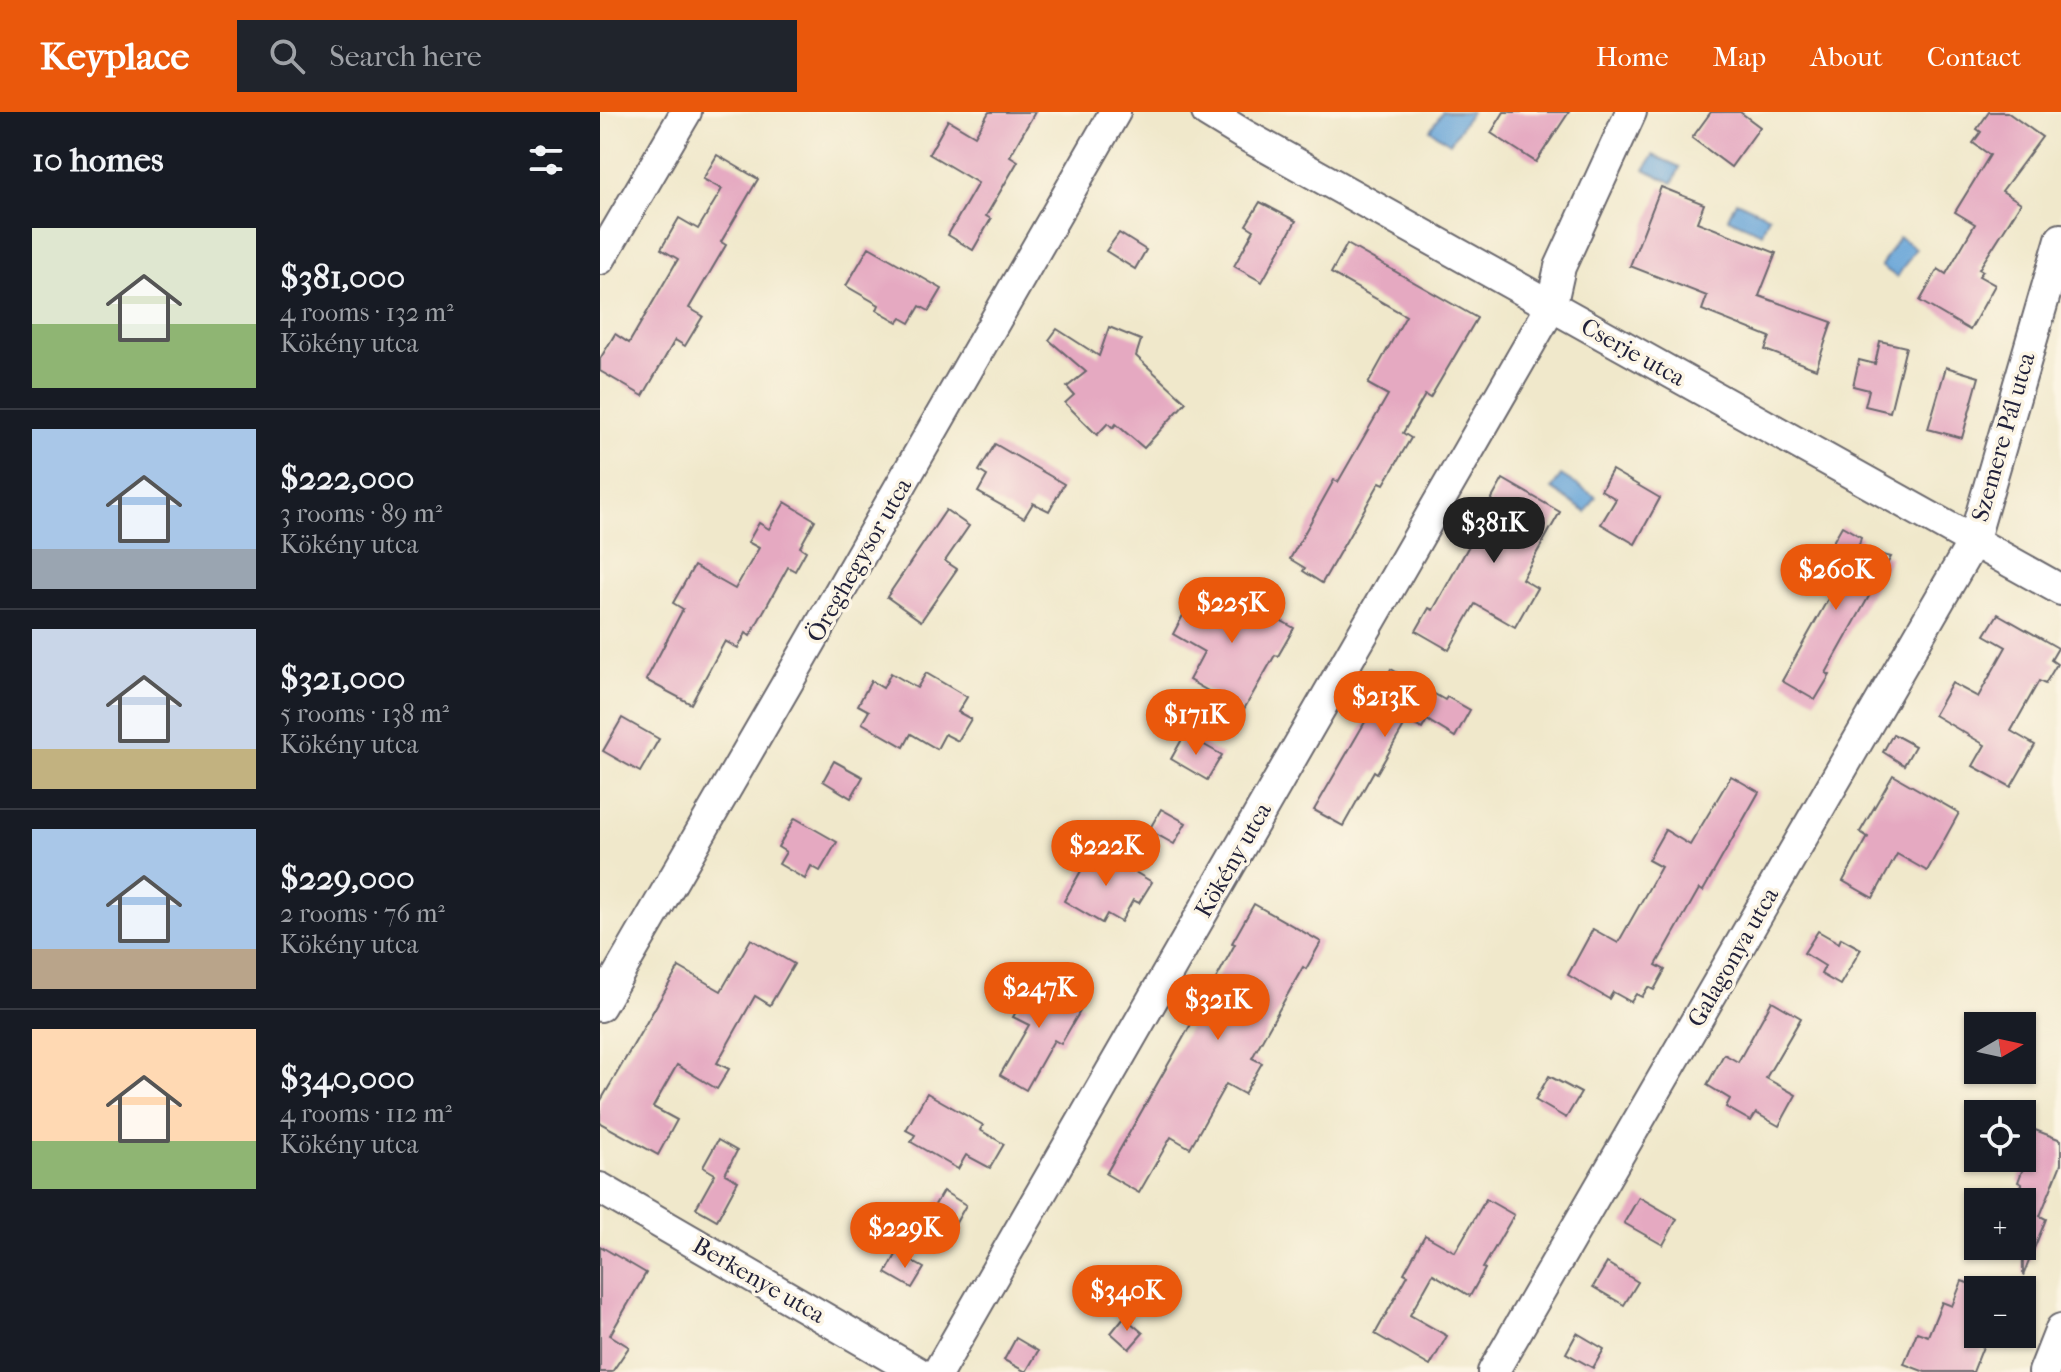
<!DOCTYPE html>
<meta charset="utf-8">
<style>
:root{--surface:#171b24;--page:#20242c;--text:#f1f3f6;--muted:#9ea1a6;--line:#363941;--accent:#ea580c}
body{margin:0;font-family:"IM FELL French Canon",serif;background:var(--page);color:var(--text);height:100vh;display:flex;flex-direction:column;font-size:30px;white-space:nowrap}
*{box-sizing:border-box;margin:0}
p{font-size:26px;color:var(--muted)}
.icon{flex:none;width:44px;height:44px;fill:none;stroke:currentColor;stroke-width:2;stroke-linecap:round;stroke-linejoin:round}
.map{position:relative;flex:1;overflow:hidden}
.panel{display:flex;flex-direction:column;background:var(--surface);width:600px}
.panel>*{flex:none}
.needle{width:52px;rotate:81deg}
.controls{position:absolute;left:1364px;top:900px;display:grid;gap:16px}
.controls a{display:grid;place-items:center;width:72px;height:72px;border-radius:0px;background:var(--surface);box-shadow:0 2px 6px #0004;font-size:40px}
.price{position:absolute;translate:-50% -68px;padding:0 18px;border-radius:28px;background:var(--accent);color:#fff;font-size:26px;line-height:52px;filter:drop-shadow(0 2px 4px #0008)}
.price::after{content:'';position:absolute;left:50%;top:48px;width:24px;height:18px;margin-left:-12px;background:inherit;clip-path:polygon(0 0,100% 0,50% 100%)}
.price.selected{background:#222;color:#fff}
ul{padding:0;list-style:none}
li{display:flex;align-items:center;gap:24px;height:200px;padding:0 32px}
li+li{border-top:2px solid var(--line)}
li span{display:grid;place-items:center;flex:none;width:224px;height:160px;border-radius:0px;color:#555}
li>.icon{margin-inline-start:auto}
span .icon{width:96px;height:96px;fill:#fffc;stroke-width:1}
li b{font-size:34px}
h2{display:flex;justify-content:space-between;align-items:center;height:96px;padding:0 32px;font-size:34px}
header{display:flex;align-items:center;gap:48px;box-sizing:border-box;height:112px;padding:0 40px;background:var(--accent);color:#fff}
header strong{font-size:38px}
nav{display:flex;gap:44px;margin-inline-start:auto;font-size:28px}
.search{width:560px;height:72px;background:var(--page);display:flex;align-items:center;gap:20px;box-sizing:border-box;padding:0 28px;border-radius:0px;color:var(--muted);font-size:30px}
main{display:flex;flex:1;min-height:0}
.map>svg:first-child{display:block}
</style>
<header>
<strong>Keyplace</strong>
<div class="search"><svg class="icon" aria-label="search" viewBox="0 0 24 24"><circle cx="10" cy="10" r="6"/><path d="M15 15l6 6"/></svg>Search here</div>
<nav><a>Home</a><a>Map</a><a>About</a><a>Contact</a></nav>
</header>
<main>
<section class="panel">
<h2>10 homes<svg class="icon" aria-label="filters" viewBox="0 0 24 24"><path d="M4 7h16M4 17h16"/><circle cx="9" cy="7" r="2"/><circle cx="15" cy="17" r="2"/></svg></h2>
<ul>
<li><span style="background:linear-gradient(#dfe7d0 60%,#8fb573 0)"><svg class="icon" aria-label="home" viewBox="0 0 24 24"><path d="M3 11l9-7 9 7M6 9v11h12V9"/></svg></span><div><b>$381,000</b><p>4 rooms · 132 m²</p><p>Kökény utca</p></div></li>
<li><span style="background:linear-gradient(#a9c7e8 75%,#9aa5b1 0)"><svg class="icon" aria-label="home" viewBox="0 0 24 24"><path d="M3 11l9-7 9 7M6 9v11h12V9"/></svg></span><div><b>$222,000</b><p>3 rooms · 89 m²</p><p>Kökény utca</p></div></li>
<li><span style="background:linear-gradient(#c9d6e8 75%,#c2b280 0)"><svg class="icon" aria-label="home" viewBox="0 0 24 24"><path d="M3 11l9-7 9 7M6 9v11h12V9"/></svg></span><div><b>$321,000</b><p>5 rooms · 138 m²</p><p>Kökény utca</p></div></li>
<li><span style="background:linear-gradient(#a9c7e8 75%,#b9a48a 0)"><svg class="icon" aria-label="home" viewBox="0 0 24 24"><path d="M3 11l9-7 9 7M6 9v11h12V9"/></svg></span><div><b>$229,000</b><p>2 rooms · 76 m²</p><p>Kökény utca</p></div></li>
<li><span style="background:linear-gradient(#ffd9b3 70%,#8fb573 0)"><svg class="icon" aria-label="home" viewBox="0 0 24 24"><path d="M3 11l9-7 9 7M6 9v11h12V9"/></svg></span><div><b>$340,000</b><p>4 rooms · 112 m²</p><p>Kökény utca</p></div></li>
</ul>
</section>
<div class="map">
<svg width="1461" height="1260" viewBox="0 0 1461 1260">
<rect width="100%" height="100%" fill="#fcf5e5"/>
<filter id="ink" filterUnits="userSpaceOnUse"><feTurbulence type="fractalNoise" baseFrequency=".0125" numOctaves="2"/><feDisplacementMap in="SourceGraphic" scale="16" xChannelSelector="R" yChannelSelector="G"/><feConvolveMatrix kernelMatrix="1 2 1 2 8 2 1 2 1" color-interpolation-filters="sRGB"/></filter>
<filter id="wash" filterUnits="userSpaceOnUse"><feTurbulence type="fractalNoise" baseFrequency=".006" numOctaves="4" result="noise"/><feDisplacementMap in="SourceGraphic" scale="32" xChannelSelector="R" yChannelSelector="G"/><feGaussianBlur stdDeviation="1.8" result="paint"/><feColorMatrix in="noise" values="0 0 0 0 0 0 0 0 0 0 0 0 0 0 0 0 0 1.4 0 .05"/><feComposite in="paint" operator="in"/></filter>
<g filter="url(#wash)">
<rect width="100%" height="100%" fill="#f0e8cb"/>
<g fill="#66a4d8" stroke="#44638a" stroke-width="2">
<polygon points="842,0 871,0 850,31 830,18"/>
<polygon points="1053,43 1080,55 1073,71 1045,58"/>
<polygon points="1136,89 1169,104 1162,121 1128,106"/>
<polygon points="1299,125 1316,136 1297,165 1281,154"/>
<polygon points="961,363 996,385 986,400 952,377"/>
</g>
<g id="blocks">
<g fill="#e5a9c1">
<polygon points="389,0 435,0 410,44 418,49 386,104 391,107 373,138 348,123 378,71 329,42 348,8 375,24"/>
<polygon points="904,0 969,0 936,50 891,21"/>
<polygon points="1111,0 1140,0 1160,15 1131,55 1092,26"/>
<polygon points="1389,0 1407,0 1442,25 1402,79 1421,91 1379,157 1383,159 1379,164 1395,173 1370,218 1320,189 1338,157 1346,162 1375,112 1355,100 1390,43 1373,31 1381,20 1377,17"/>
<polygon points="117,43 158,67 121,130 126,133 89,196 103,204 85,234 75,228 43,284 0,259 0,247 15,222 29,231 78,147 61,137 79,106 98,117 122,77 103,67"/>
<polygon points="1061,75 1104,92 1097,110 1176,141 1159,184 1232,210 1216,257 1165,238 1170,225 1102,198 1107,184 1030,154"/>
<polygon points="660,90 696,109 662,170 634,154 654,118 646,113"/>
<polygon points="519,121 546,138 535,157 506,139"/>
<polygon points="747,132 877,206 830,286 825,283 803,321 811,326 784,372 780,370 722,471 703,459 705,456 690,447 734,368 738,370 788,283 768,272 806,204 731,161"/>
<polygon points="269,135 342,177 329,199 320,194 310,211 301,206 298,210 277,198 279,193 246,174"/>
<polygon points="509,215 541,228 536,244 586,290 544,336 516,312 513,316 508,311 497,323 465,291 474,283 467,275 486,260 449,228 457,217 499,244"/>
<polygon points="1280,229 1306,235 1290,300 1265,294 1269,278 1253,274 1259,248 1275,252"/>
<polygon points="1346,255 1379,265 1362,326 1328,317"/>
<polygon points="395,332 464,372 449,399 433,391 424,406 378,380 387,364 379,359"/>
<polygon points="1012,358 1060,386 1035,432 1001,412 1016,387 1001,378"/>
<polygon points="903,367 960,400 922,467 937,476 915,515 875,492 849,538 816,519 829,496 833,498 885,405 882,404"/>
<polygon points="185,390 215,408 200,435 206,439 195,459 188,455 150,524 146,521 138,536 125,529 91,592 46,568 83,497 73,491 94,454 135,477 159,436 148,430 159,411 169,417"/>
<polygon points="346,398 369,414 345,449 357,457 321,509 287,485"/>
<polygon points="1242,414 1261,425 1258,437 1291,445 1226,561 1230,563 1215,588 1182,569 1242,462 1221,451"/>
<polygon points="617,472 694,516 678,544 675,543 643,599 589,568 604,540 573,522 588,494 600,501"/>
<polygon points="1398,502 1458,536 1451,548 1457,552 1445,572 1439,569 1411,619 1435,633 1411,675 1373,654 1385,633 1334,603 1352,571 1378,585 1406,535 1385,523"/>
<polygon points="791,557 845,588 847,585 870,598 855,625 827,608 822,617 807,609 777,661 774,659 743,714 714,698 776,591 773,590"/>
<polygon points="291,561 317,576 326,561 367,585 358,600 371,607 358,629 345,622 337,637 311,622 304,635 262,611 269,599 258,593 271,569 283,576"/>
<polygon points="22,606 59,627 40,660 3,639"/>
<polygon points="585,622 622,643 607,668 571,647"/>
<polygon points="1293,622 1315,634 1304,653 1283,640"/>
<polygon points="234,649 263,665 251,686 223,669"/>
<polygon points="1293,663 1359,701 1327,759 1297,742 1273,786 1243,769 1268,725 1260,720"/>
<polygon points="1131,664 1159,680 1103,779 1099,777 1056,853 1065,858 1054,878 1048,875 1042,885 1036,882 1031,890 1013,880 1009,887 968,863 993,817 1018,831 1061,755 1048,748 1065,718 1090,733"/>
<polygon points="561,697 586,711 574,732 549,718"/>
<polygon points="195,706 237,730 220,759 211,754 205,767 179,752 186,740 178,735"/>
<polygon points="494,736 552,770 539,791 533,788 521,810 507,802 502,811 464,789"/>
<polygon points="654,792 721,830 706,857 703,855 652,946 662,951 644,982 626,972 590,1036 571,1025 539,1081 506,1062 603,891 635,832 632,831"/>
<polygon points="1218,819 1239,831 1241,826 1261,837 1240,873 1221,862 1225,854 1204,841"/>
<polygon points="151,827 194,852 170,893 155,884 117,951 129,957 117,977 77,953 53,995 77,1008 58,1043 0,1011 0,990 79,855 121,879"/>
<polygon points="435,866 483,894 461,932 454,928 426,978 400,963 429,913 413,905"/>
<polygon points="1172,889 1201,906 1166,966 1196,983 1179,1014 1156,1001 1151,1009 1126,995 1130,987 1107,973 1124,942 1138,950"/>
<polygon points="949,964 981,981 966,1006 935,988"/>
<polygon points="327,981 383,1013 380,1018 404,1032 390,1056 366,1043 358,1057 311,1030 315,1023 306,1018"/>
<polygon points="1422,1013 1461,1028 1461,1052 1440,1104 1446,1107 1423,1164 1422,1072 1418,1070 1426,1048 1422,1046"/>
<polygon points="118,1028 137,1039 125,1062 138,1069 117,1108 96,1096 115,1062 103,1055"/>
<polygon points="343,1079 366,1093 349,1123 325,1110"/>
<polygon points="1039,1085 1077,1107 1063,1133 1024,1111"/>
<polygon points="886,1087 914,1103 883,1156 885,1157 870,1184 833,1162 810,1203 847,1224 830,1254 775,1222 808,1163 804,1161 825,1123 855,1140"/>
<polygon points="0,1134 46,1161 10,1223 29,1235 12,1260 0,1260"/>
<polygon points="297,1141 324,1156 312,1176 286,1161"/>
<polygon points="1007,1151 1038,1170 1024,1193 993,1175"/>
<polygon points="1362,1169 1378,1175 1378,1222 1388,1222 1373,1260 1325,1260 1304,1252 1317,1220 1328,1224 1342,1190 1352,1194"/>
<polygon points="524,1205 543,1221 529,1237 511,1221"/>
<polygon points="977,1221 1004,1237 993,1256 966,1241"/>
<polygon points="416,1226 438,1239 426,1260 404,1248"/>
</g>
</g>
</g>
<g filter="url(#ink)">
<use href="#blocks" fill-opacity="0" stroke="#6a676d" stroke-width="2"/>
<g fill="none" stroke-linecap="round" stroke-linejoin="round">
<defs>
<g id="street">
<polyline points="607,0 643,22 1461,478"/>
<polyline points="0,147 86,0"/>
<polyline points="0,894 185,575 515,0"/>
<polyline points="0,1076 317,1260"/>
<polyline points="338,1260 951,195 960,155 1031,0"/>
<polyline points="893,1260 1373,430 1461,127"/>
<polyline points="1444,1260 1461,1217"/>
</g>
</defs>
<use href="#street" stroke="#6a676d" stroke-width="34"/>
<use href="#street" stroke="#fff" stroke-width="30"/>
</g>
</g>
<g text-anchor="middle" stroke-width="7" stroke-linejoin="round" paint-order="stroke">
<g font-size="24" fill="#22223b" stroke="#fcf5e5">
<text transform="translate(1033 240) rotate(29)" y="8">Cserje utca</text>
<text transform="translate(1403 325) rotate(-74)" y="8">Szemere Pál utca</text>
<text transform="translate(259 448) rotate(-60)" y="8">Öreghegysor utca</text>
<text transform="translate(633 748) rotate(-60)" y="8">Kökény utca</text>
<text transform="translate(1133 845) rotate(-60)" y="8">Galagonya utca</text>
<text transform="translate(159 1168) rotate(30)" y="8">Berkenye utca</text>
</g>
</g>
</svg>
<div class="controls">
<a><svg class="needle" viewBox="-14 -14 28 28"><path d="M0-13l5 13h-10z" fill="#e53935"/><path d="M0 13l5-13h-10z" fill="#9ea1a6"/></svg></a>
<a><svg class="icon" aria-label="locate" viewBox="0 0 24 24"><circle cx="12" cy="12" r="6"/><path d="M12 2v4M12 18v4M2 12h4M18 12h4"/></svg></a>
<a>+</a>
<a>−</a>
</div>
<b class="price selected" style="left:894px;top:453px">$381K</b>
<b class="price" style="left:1236px;top:500px">$260K</b>
<b class="price" style="left:632px;top:533px">$225K</b>
<b class="price" style="left:785px;top:627px">$213K</b>
<b class="price" style="left:596px;top:645px">$171K</b>
<b class="price" style="left:506px;top:776px">$222K</b>
<b class="price" style="left:439px;top:918px">$247K</b>
<b class="price" style="left:618px;top:930px">$321K</b>
<b class="price" style="left:305px;top:1158px">$229K</b>
<b class="price" style="left:527px;top:1221px">$340K</b>
</div>
</main>
